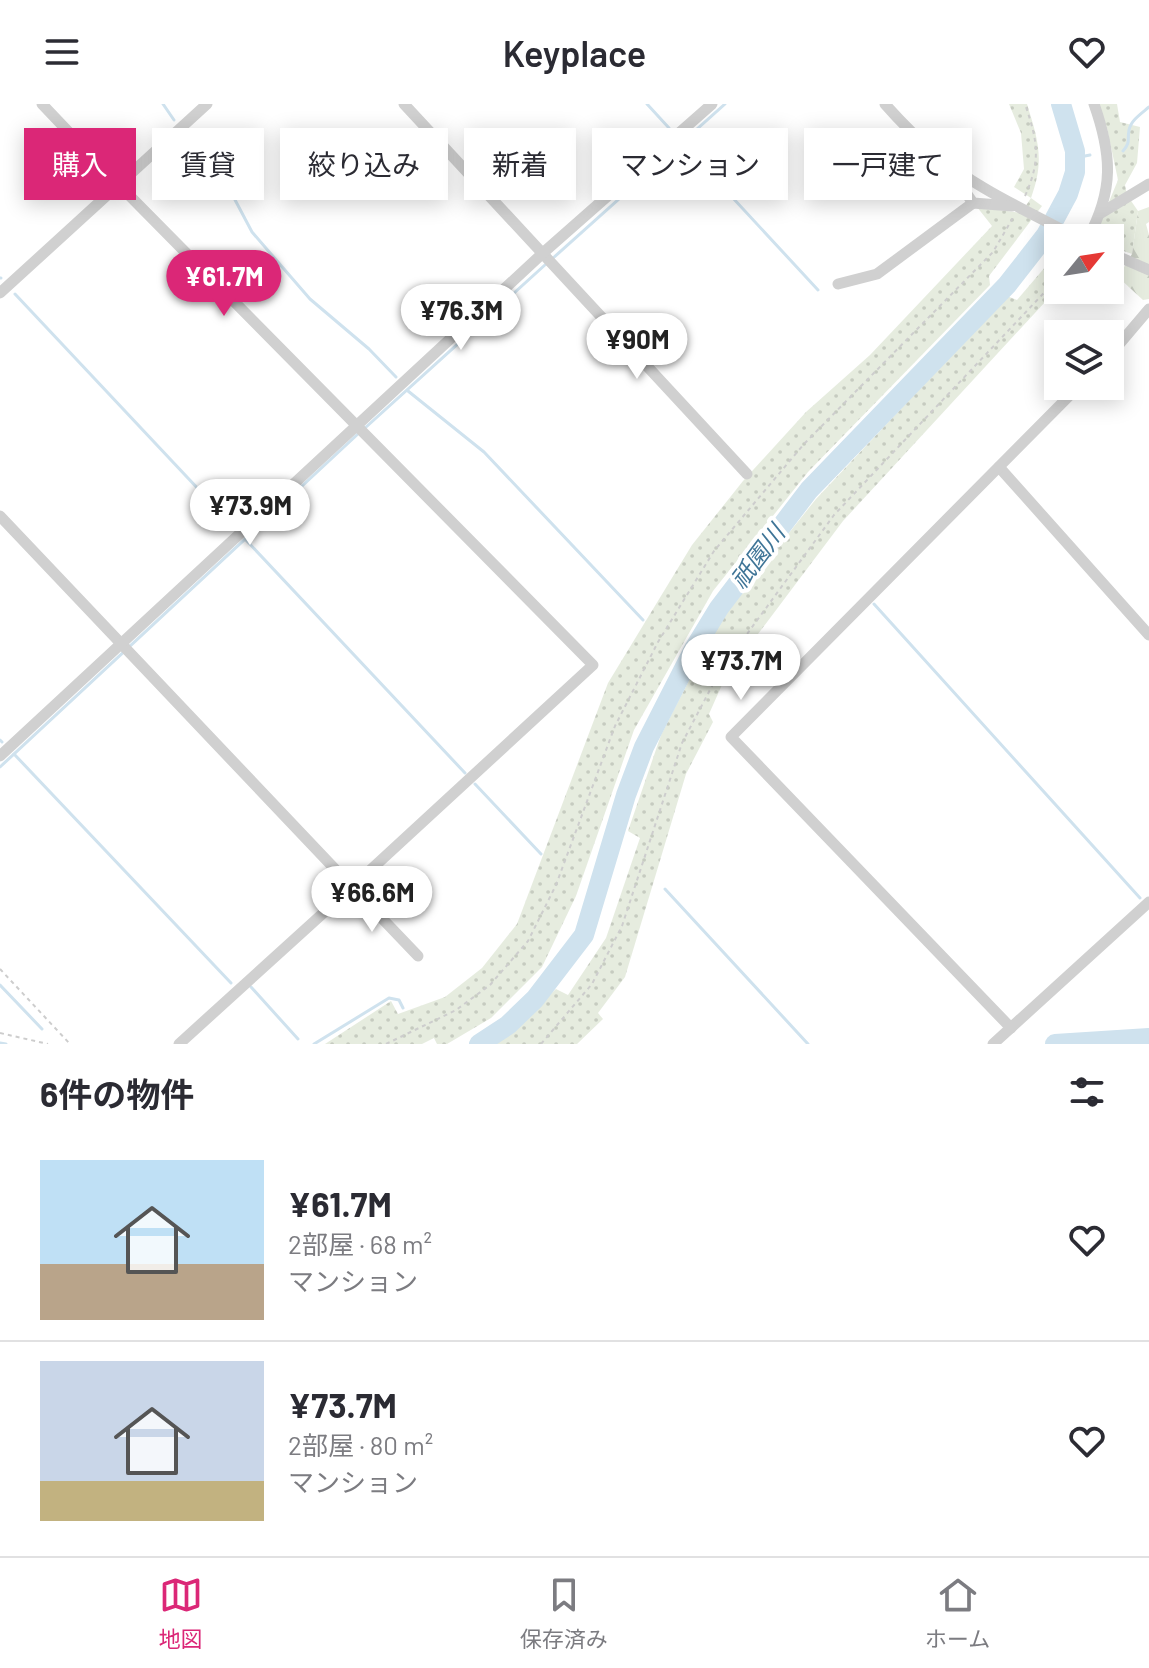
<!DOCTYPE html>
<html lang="ja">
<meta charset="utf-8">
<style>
:root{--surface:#fff;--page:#f7f7f7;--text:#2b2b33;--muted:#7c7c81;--line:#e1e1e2;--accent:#db2777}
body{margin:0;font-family:Barlow,"Noto Sans JP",sans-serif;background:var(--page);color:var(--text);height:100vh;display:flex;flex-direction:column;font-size:30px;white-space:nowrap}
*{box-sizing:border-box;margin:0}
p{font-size:26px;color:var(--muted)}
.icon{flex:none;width:44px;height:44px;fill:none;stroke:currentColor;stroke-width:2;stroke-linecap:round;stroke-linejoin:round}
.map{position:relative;height:940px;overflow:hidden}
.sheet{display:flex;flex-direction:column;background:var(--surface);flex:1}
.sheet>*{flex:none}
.banner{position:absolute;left:24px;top:24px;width:1102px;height:72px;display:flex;gap:16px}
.needle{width:52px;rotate:60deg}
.tools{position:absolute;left:1044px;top:120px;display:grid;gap:16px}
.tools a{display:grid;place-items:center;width:80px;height:80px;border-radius:0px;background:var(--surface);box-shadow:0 4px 20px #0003;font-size:40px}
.price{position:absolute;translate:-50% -68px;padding:0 18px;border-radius:28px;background:#fff;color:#222;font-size:26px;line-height:52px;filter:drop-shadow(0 2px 4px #0008)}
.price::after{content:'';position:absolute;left:50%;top:48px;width:24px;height:18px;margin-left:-12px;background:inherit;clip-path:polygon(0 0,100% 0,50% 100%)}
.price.selected{background:var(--accent);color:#fff}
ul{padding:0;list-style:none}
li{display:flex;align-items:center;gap:24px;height:200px;padding:0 40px}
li+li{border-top:2px solid var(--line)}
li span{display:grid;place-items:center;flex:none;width:224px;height:160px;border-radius:0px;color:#555}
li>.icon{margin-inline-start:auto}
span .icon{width:96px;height:96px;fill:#fffc;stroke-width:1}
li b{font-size:34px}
h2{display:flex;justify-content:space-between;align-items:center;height:96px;padding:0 40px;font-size:34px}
.tag{padding:0 28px;border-radius:0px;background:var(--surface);box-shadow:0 4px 20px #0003;font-size:28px;line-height:72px}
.tag.selected{background:var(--accent);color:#fff}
header{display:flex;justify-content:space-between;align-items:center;height:104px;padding:0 40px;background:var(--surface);font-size:36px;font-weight:600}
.tabs{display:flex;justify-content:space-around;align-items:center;height:112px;border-top:2px solid var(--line);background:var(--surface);font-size:22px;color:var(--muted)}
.tabs a{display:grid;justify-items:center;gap:4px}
.tabs .selected{color:var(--accent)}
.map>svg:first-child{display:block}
</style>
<header><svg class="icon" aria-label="menu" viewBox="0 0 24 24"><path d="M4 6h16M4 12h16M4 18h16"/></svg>Keyplace<svg class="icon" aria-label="heart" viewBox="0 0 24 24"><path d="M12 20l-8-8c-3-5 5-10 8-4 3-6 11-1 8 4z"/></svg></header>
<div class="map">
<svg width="1149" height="940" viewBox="0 0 1149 940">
<defs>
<pattern id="grass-dots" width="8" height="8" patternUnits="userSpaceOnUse" patternTransform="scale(2)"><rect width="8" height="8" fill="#e6ecdf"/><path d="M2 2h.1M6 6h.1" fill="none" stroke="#c6cbc0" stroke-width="1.8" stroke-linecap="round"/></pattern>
<pattern id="forest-firs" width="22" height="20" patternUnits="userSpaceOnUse" patternTransform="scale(2)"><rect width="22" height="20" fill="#e6ecdf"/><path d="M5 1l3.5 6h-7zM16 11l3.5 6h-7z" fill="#c6cbc0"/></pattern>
</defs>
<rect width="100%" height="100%" fill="#fff"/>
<g fill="url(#grass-dots)">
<path d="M 1009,0 L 1027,0 C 1038,36 1045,56 1031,94 L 1042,102 L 989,172 L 990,181 L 808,368 L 713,487 L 634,626 L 576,792 L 542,863 L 491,914 L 447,940 L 437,940 L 434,934 L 422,940 L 325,940 L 391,897 L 398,910 L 445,893 L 482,864 L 517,820 L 608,579 L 692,441 L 743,377 L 806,308 L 870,251 L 992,122 L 977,103 L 1021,109 L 1031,94 L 1014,83 L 1024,65 L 1021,29 Z"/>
<polygon points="1098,0 1117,0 1120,18 1140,23 1137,59 1125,81 1127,91 1138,107 1132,150 1110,142 1110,134 1094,134 1118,76 1107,24"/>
<polygon points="1058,148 1058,184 843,417 725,574 709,610 713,618 686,670 625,873 598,909 603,915 577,940 495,940 556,885 568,891 606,834 640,734 628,727 661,631 721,514 816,395 1007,192 1017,196"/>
</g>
<polygon fill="url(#forest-firs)" points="1149,103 1149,118 1146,120 1149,131 1149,195 1143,196 1118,173 1132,150 1138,107"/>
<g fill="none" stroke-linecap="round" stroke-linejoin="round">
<g stroke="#cfe2ee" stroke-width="3">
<polyline points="163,0 174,16"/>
<polyline points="647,0 669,24"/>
<polyline points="187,33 224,75 252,128 310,195 369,245 396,273"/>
<polyline points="682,39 818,186"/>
<path d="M 1123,47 C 1131,38 1127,36 1129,26 C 1131,16 1142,9 1149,3"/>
<polyline points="1075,54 1090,51"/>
<polyline points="552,155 725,0"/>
<polyline points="0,174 1,174"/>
<polyline points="15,190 233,422"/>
<polyline points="408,287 484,348 643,516"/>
<polyline points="365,324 546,160"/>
<polyline points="246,436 465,669"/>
<polyline points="874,500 1140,794"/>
<polyline points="0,636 2,638"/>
<polyline points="14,650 231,879"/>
<polyline points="0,663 359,329"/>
<polyline points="475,680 541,750"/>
<polyline points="665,785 808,940"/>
<polyline points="0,881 42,925"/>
<polyline points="251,883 298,935"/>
<polyline points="0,939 6,940"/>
<polyline points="314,940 389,894 399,896 403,904"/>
</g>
<g stroke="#cfe2ee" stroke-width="20">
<polyline points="479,940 508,921 535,895 584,831 626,691 644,643 694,545 719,504 809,386 1007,181 1046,131 1068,90 1075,68 1075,47 1061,0"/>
<polyline points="1055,940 1149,934"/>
</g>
<g stroke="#cdcdcd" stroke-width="2" stroke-dasharray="4 4" stroke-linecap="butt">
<path d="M 1025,92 C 1041,56 1038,38 1025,0"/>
<polyline points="0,865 70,940"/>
<polyline points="0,929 48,940"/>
<polyline points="386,940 456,906 490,881 528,837 556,781 615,622 658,538 714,447 804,340 993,148 1014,112"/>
<polyline points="541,940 592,880 622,822 682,639 720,567 834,411 1058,174"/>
</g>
<g stroke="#d0d0d0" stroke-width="11">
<polyline points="42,0 119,81 593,561 352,783 418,852"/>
<polyline points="404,0 747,370"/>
<path d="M 885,0 C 914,33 946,62 984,84 C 1014,102 1047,117 1077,134"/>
<polyline points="948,63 973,99 1012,102"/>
<polyline points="1101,109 1149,80"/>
<path d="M 1088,134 C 1114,86 1112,51 1094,0"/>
<polyline points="1110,149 1149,166"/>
<polyline points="838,180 877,170 973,99"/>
<polyline points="0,189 207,0"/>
<polyline points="1110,251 1149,205"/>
<polyline points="999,363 1149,531"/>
<polyline points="0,412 352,783 179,940"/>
<polyline points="0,652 543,149 712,0"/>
<polyline points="1011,924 731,633 1079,282"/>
<polyline points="993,940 1149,798"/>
</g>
</g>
<g text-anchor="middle" stroke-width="8" stroke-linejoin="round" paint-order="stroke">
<g font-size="24" font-style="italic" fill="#3f7597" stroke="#fff">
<text transform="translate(758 453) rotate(-53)" y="8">祇園川</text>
</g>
</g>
</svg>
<div class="tools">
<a><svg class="needle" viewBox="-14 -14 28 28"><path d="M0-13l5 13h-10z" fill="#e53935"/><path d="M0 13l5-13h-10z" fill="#7c7c81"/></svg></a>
<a><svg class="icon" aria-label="layers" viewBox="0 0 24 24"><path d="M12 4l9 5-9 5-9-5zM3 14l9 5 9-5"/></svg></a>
</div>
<b class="price selected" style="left:224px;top:214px">¥61.7M</b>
<b class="price" style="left:461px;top:248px">¥76.3M</b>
<b class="price" style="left:637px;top:277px">¥90M</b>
<b class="price" style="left:250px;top:443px">¥73.9M</b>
<b class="price" style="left:741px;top:598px">¥73.7M</b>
<b class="price" style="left:372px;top:830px">¥66.6M</b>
<div class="banner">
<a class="tag selected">購入</a>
<a class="tag">賃貸</a>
<a class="tag">絞り込み</a>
<a class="tag">新着</a>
<a class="tag">マンション</a>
<a class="tag">一戸建て</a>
</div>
</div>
<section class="sheet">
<h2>6件の物件<svg class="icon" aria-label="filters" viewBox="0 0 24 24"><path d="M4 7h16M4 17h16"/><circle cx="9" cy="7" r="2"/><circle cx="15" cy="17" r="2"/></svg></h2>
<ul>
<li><span style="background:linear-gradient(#bfe0f5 65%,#b9a48a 0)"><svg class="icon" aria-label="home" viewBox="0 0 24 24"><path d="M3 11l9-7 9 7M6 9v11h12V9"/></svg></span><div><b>¥61.7M</b><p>2部屋 · 68 m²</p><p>マンション</p></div><svg class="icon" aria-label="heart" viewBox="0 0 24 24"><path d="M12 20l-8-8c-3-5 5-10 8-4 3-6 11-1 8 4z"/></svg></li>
<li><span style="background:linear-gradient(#c9d6e8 75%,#c2b280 0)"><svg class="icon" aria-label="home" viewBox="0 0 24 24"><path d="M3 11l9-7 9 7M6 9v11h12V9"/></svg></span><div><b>¥73.7M</b><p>2部屋 · 80 m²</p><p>マンション</p></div><svg class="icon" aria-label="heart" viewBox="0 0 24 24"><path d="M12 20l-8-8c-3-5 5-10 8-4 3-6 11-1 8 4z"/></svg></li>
</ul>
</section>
<nav class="tabs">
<a class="selected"><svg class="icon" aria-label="map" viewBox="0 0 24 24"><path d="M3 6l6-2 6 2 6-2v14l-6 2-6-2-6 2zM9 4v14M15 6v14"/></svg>地図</a>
<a><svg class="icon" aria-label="saved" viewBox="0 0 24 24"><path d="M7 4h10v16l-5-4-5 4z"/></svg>保存済み</a>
<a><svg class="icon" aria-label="home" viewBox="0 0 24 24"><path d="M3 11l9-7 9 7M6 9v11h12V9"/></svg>ホーム</a>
</nav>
